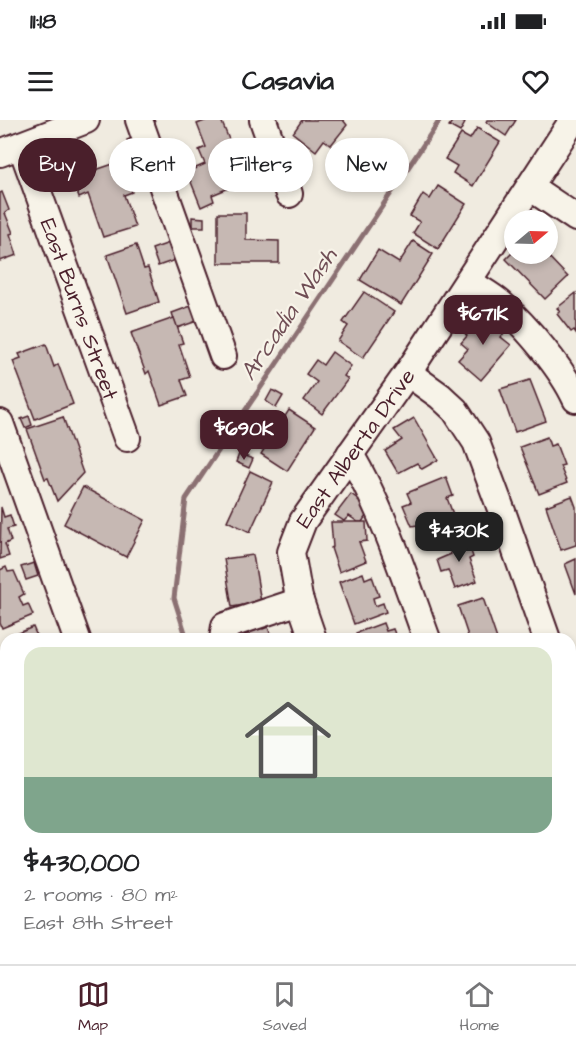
<!DOCTYPE html>
<meta charset="utf-8">
<style>
:root{--surface:#fff;--page:#f6f6f6;--text:#202124;--muted:#757577;--line:#e0e0e0;--accent:#4a1f2b}
body{margin:0;font-family:"Architects Daughter",sans-serif;background:var(--page);color:var(--text);height:100vh;display:flex;flex-direction:column;font-size:22px;white-space:nowrap}
*{box-sizing:border-box;margin:0}
p{font-size:20px;color:var(--muted)}
.icon{flex:none;width:33px;height:33px;fill:none;stroke:currentColor;stroke-width:2;stroke-linecap:round;stroke-linejoin:round}
.map{position:relative;flex:1;overflow:hidden}
.details{position:absolute;left:0px;top:513px;width:576px;height:332px;display:flex;flex-direction:column;background:var(--surface);border-radius:18px 18px 0 0;box-shadow:0 3px 9px #0003}
.details>*{flex:none}
.guide{position:absolute;left:18px;top:18px;width:540px;height:54px;display:flex;gap:12px}
.needle{width:39px;rotate:71deg}
.controls{position:absolute;left:504px;top:90px;display:grid;gap:12px}
.controls a{display:grid;place-items:center;width:54px;height:54px;border-radius:50%;background:var(--surface);box-shadow:0 3px 9px #0003;font-size:30px}
.price{position:absolute;translate:-50% -51px;padding:0 14px;border-radius:12px;background:var(--accent);color:#fff;font-size:20px;line-height:39px;filter:drop-shadow(0 2px 3px #0008)}
.price::after{content:'';position:absolute;left:50%;top:36px;width:18px;height:14px;margin-left:-9px;background:inherit;clip-path:polygon(0 0,100% 0,50% 100%)}
.price.selected{background:#222;color:#fff}
ul{padding:0;list-style:none}
li{display:grid;align-content:center;gap:12px;height:318px;padding:0 24px}
li span{display:grid;place-items:center;height:186px;border-radius:18px;color:#555}
li>.icon{margin-inline-start:auto}
span .icon{width:108px;height:108px;fill:#fffc;stroke-width:1}
li b{font-size:26px}
.chip{padding:0 21px;border-radius:27px;background:var(--surface);box-shadow:0 3px 9px #0003;font-size:21px;line-height:54px}
.chip.selected{background:var(--accent);color:#fff}
.status{display:flex;justify-content:space-between;align-items:center;height:42px;padding:0 30px;background:var(--surface);direction:ltr}
.status svg{height:16px;fill:currentColor}
header{display:flex;justify-content:space-between;align-items:center;height:78px;padding:0 24px;background:var(--surface);font-size:27px;font-weight:800}
.dock{display:flex;justify-content:space-around;align-items:center;height:84px;border-top:2px solid var(--line);background:var(--surface);font-size:16px;color:var(--muted)}
.dock a{display:grid;justify-items:center;gap:3px}
.dock .selected{color:var(--accent)}
.map>svg:first-child{display:block}
</style>
<div class="status"><b>11:18</b><svg viewBox="0 0 49 12"><path d="M0 12V9h3v3zM5 12V6h3v6zM10 12V3h3v9zM15 12V0h3v12zM26 1h20v11H26zM47 4h2v5h-2z"/></svg></div>
<header><svg class="icon" aria-label="menu" viewBox="0 0 24 24"><path d="M4 6h16M4 12h16M4 18h16"/></svg>Casavia<svg class="icon" aria-label="heart" viewBox="0 0 24 24"><path d="M12 20l-8-8c-3-5 5-10 8-4 3-6 11-1 8 4z"/></svg></header>
<div class="map">
<svg width="576" height="844" viewBox="0 0 576 844">
<rect width="100%" height="100%" fill="#f0ebe0"/>
<filter id="ink" filterUnits="userSpaceOnUse"><feTurbulence type="fractalNoise" baseFrequency=".0167" numOctaves="2"/><feDisplacementMap in="SourceGraphic" scale="12" xChannelSelector="R" yChannelSelector="G"/><feConvolveMatrix kernelMatrix="1 2 1 2 8 2 1 2 1" color-interpolation-filters="sRGB"/></filter>
<g filter="url(#ink)">
<polygon fill="#e3dcd2" points="0,670 6,688 6,838 58,839 60,844 0,844"/>
<g fill="none" stroke-linecap="round" stroke-linejoin="round">
<g stroke="#8b6f72" stroke-width="5">
<polyline points="187,519 174,478 186,379 440,0"/>
<polyline points="213,844 215,838"/>
</g>
</g>
<g fill="#c6b8b3" stroke="#4a1f2b" stroke-width="1.5">
<polygon points="207,0 221,0 246,61 212,75 214,81 201,87 187,52 205,44 199,30 206,27 197,4"/>
<polygon points="302,0 343,0 347,5 331,25 324,20 316,31 293,13"/>
<polygon points="453,0 460,0 465,3 460,12 449,6"/>
<polygon points="487,0 516,0 506,16 486,2"/>
<polygon points="477,8 500,22 473,66 453,53 457,46 445,39 461,14 470,19"/>
<polygon points="138,16 142,29 132,33 127,20"/>
<polygon points="116,43 117,47 122,45 132,72 124,75 135,107 103,117 88,74 79,78 72,58"/>
<polygon points="438,66 466,84 438,129 413,113 420,102 410,96 423,74 430,79"/>
<polygon points="2,72 9,90 5,93 13,113 10,114 17,135 0,141 0,73"/>
<polygon points="218,93 246,93 246,120 279,121 279,143 218,143"/>
<polygon points="192,97 204,98 204,107 192,107"/>
<polygon points="413,121 433,134 401,185 360,160 378,130 399,143"/>
<polygon points="172,122 178,139 158,146 152,129"/>
<polygon points="136,125 144,149 148,148 159,182 127,193 107,135"/>
<polygon points="514,131 514,134 546,134 568,157 545,179 506,139"/>
<polygon points="364,172 394,192 363,238 338,221 348,206 343,202"/>
<polygon points="576,173 576,213 574,210 571,212 557,194 560,191 557,188"/>
<polygon points="191,186 197,201 177,208 172,193"/>
<polygon points="481,193 494,205 496,201 506,210 501,217 511,225 481,260 458,240 468,229 461,223 467,216 464,212"/>
<polygon points="174,198 183,223 179,224 190,257 181,260 187,276 161,285 149,251 146,254 131,213"/>
<polygon points="46,224 54,247 58,244 73,284 35,299 13,241 21,238 19,234"/>
<polygon points="332,232 351,246 344,256 348,259 322,294 304,280 317,262 306,254 316,240 323,245"/>
<polygon points="530,260 546,301 515,312 500,269"/>
<polygon points="272,270 283,276 276,288 266,281"/>
<polygon points="289,290 315,307 287,351 261,334"/>
<polygon points="29,296 32,305 25,308 21,299"/>
<polygon points="63,297 83,353 57,381 48,358 45,359 27,309"/>
<polygon points="414,298 438,340 422,349 417,343 398,353 385,331 402,320 394,310"/>
<polygon points="547,317 550,326 556,324 564,345 560,346 567,363 539,374 520,327"/>
<polygon points="239,334 253,339 249,348 236,342"/>
<polygon points="250,351 273,362 250,412 227,401"/>
<polygon points="446,357 453,376 447,378 457,405 423,419 417,405 412,406 403,385 411,382 407,373"/>
<polygon points="83,367 145,400 126,437 64,404"/>
<polygon points="351,374 366,385 368,393 362,402 358,402 349,396 344,401 335,395"/>
<polygon points="572,376 576,387 576,425 561,430 546,386"/>
<polygon points="1,387 4,397 10,395 14,407 7,409 11,421 5,424 9,436 0,439"/>
<polygon points="331,402 366,402 367,421 359,422 366,441 339,452 331,428 333,427"/>
<polygon points="466,416 473,437 469,439 477,461 455,469 448,450 441,452 437,440 451,434 446,423"/>
<polygon points="253,435 261,482 232,487 224,439"/>
<polygon points="576,439 576,474 565,444"/>
<polygon points="34,443 38,456 26,460 21,447"/>
<polygon points="6,447 8,452 14,451 24,474 19,477 23,486 28,484 33,495 2,508 0,503 0,450"/>
<polygon points="363,453 365,459 372,456 379,476 373,478 375,486 383,483 386,492 354,504 339,462"/>
<polygon points="483,478 497,519 469,519 458,486"/>
<polygon points="261,503 263,509 268,507 272,519 246,519 245,515 249,514 247,507"/>
<polygon points="383,503 386,511 393,509 397,519 358,519 356,513"/>
<polygon points="33,507 38,519 6,519 6,522 5,519"/>
<polygon points="570,729 572,729 576,741 576,780 570,782"/>
</g>
<g fill="none" stroke-linecap="round" stroke-linejoin="round">
<defs>
<g id="minor">
<polyline points="139,0 223,236"/>
<polyline points="263,0 289,74"/>
<path id="s1" d="M 21,25 L 127,318"/>
<polyline points="0,33 86,0"/>
<polyline points="530,67 576,98"/>
<path d="M 469,162 C 479,169 491,175 500,183 C 526,206 562,248 576,279"/>
<polyline points="408,253 440,276 455,290 476,322 504,397 547,519"/>
<polyline points="0,303 77,519"/>
<path d="M 350,334 C 384,392 404,456 427,519"/>
<polyline points="223,519 225,506 300,481"/>
<path id="s2" d="M 313,519 L 299,478 L 291,432 L 303,401 L 409,251 L 573,0"/>
<polyline points="570,585 576,602"/>
<polyline points="0,594 6,592"/>
<polyline points="570,823 576,821"/>
<polyline points="423,838 425,844"/>
<polyline points="237,844 239,838"/>
<polyline points="492,844 518,838"/>
</g>
</defs>
<use href="#minor" stroke="#4a1f2b" stroke-width="30"/>
<use href="#minor" stroke="#f7f3e8" stroke-width="26"/>
</g>
</g>
<g text-anchor="middle" stroke-width="4.5" stroke-linejoin="round" paint-order="stroke">
<g font-size="22" fill="#4a1f2b" stroke="#f7f3e8">
<text dy="8" stroke="none"><textPath href="#s1" startOffset="174">East Burns Street</textPath></text>
<text dy="8" stroke="none"><textPath href="#s2" startOffset="213">East Alberta Drive</textPath></text>
</g>
<g font-size="24" font-style="italic" fill="#704e55" stroke="#f7f3e8">
<text transform="translate(288 194) rotate(-56)" y="8">Arcadia Wash</text>
</g>
</g>
</svg>
<div class="controls">
<a><svg class="needle" viewBox="-14 -14 28 28"><path d="M0-13l5 13h-10z" fill="#e53935"/><path d="M0 13l5-13h-10z" fill="#757577"/></svg></a>
</div>
<b class="price" style="left:483px;top:226px">$671K</b>
<b class="price" style="left:244px;top:341px">$690K</b>
<b class="price selected" style="left:459px;top:443px">$430K</b>
<div class="guide">
<a class="chip selected">Buy</a>
<a class="chip">Rent</a>
<a class="chip">Filters</a>
<a class="chip">New</a>
</div>
<section class="details">
<ul>
<li><span style="background:linear-gradient(#dfe7d0 70%,#7fa58c 0)"><svg class="icon" aria-label="home" viewBox="0 0 24 24"><path d="M3 11l9-7 9 7M6 9v11h12V9"/></svg></span><div><b>$430,000</b><p>2 rooms · 80 m²</p><p>East 8th Street</p></div></li>
</ul>
</section>
</div>
<nav class="dock">
<a class="selected"><svg class="icon" aria-label="map" viewBox="0 0 24 24"><path d="M3 6l6-2 6 2 6-2v14l-6 2-6-2-6 2zM9 4v14M15 6v14"/></svg>Map</a>
<a><svg class="icon" aria-label="saved" viewBox="0 0 24 24"><path d="M7 4h10v16l-5-4-5 4z"/></svg>Saved</a>
<a><svg class="icon" aria-label="home" viewBox="0 0 24 24"><path d="M3 11l9-7 9 7M6 9v11h12V9"/></svg>Home</a>
</nav>
